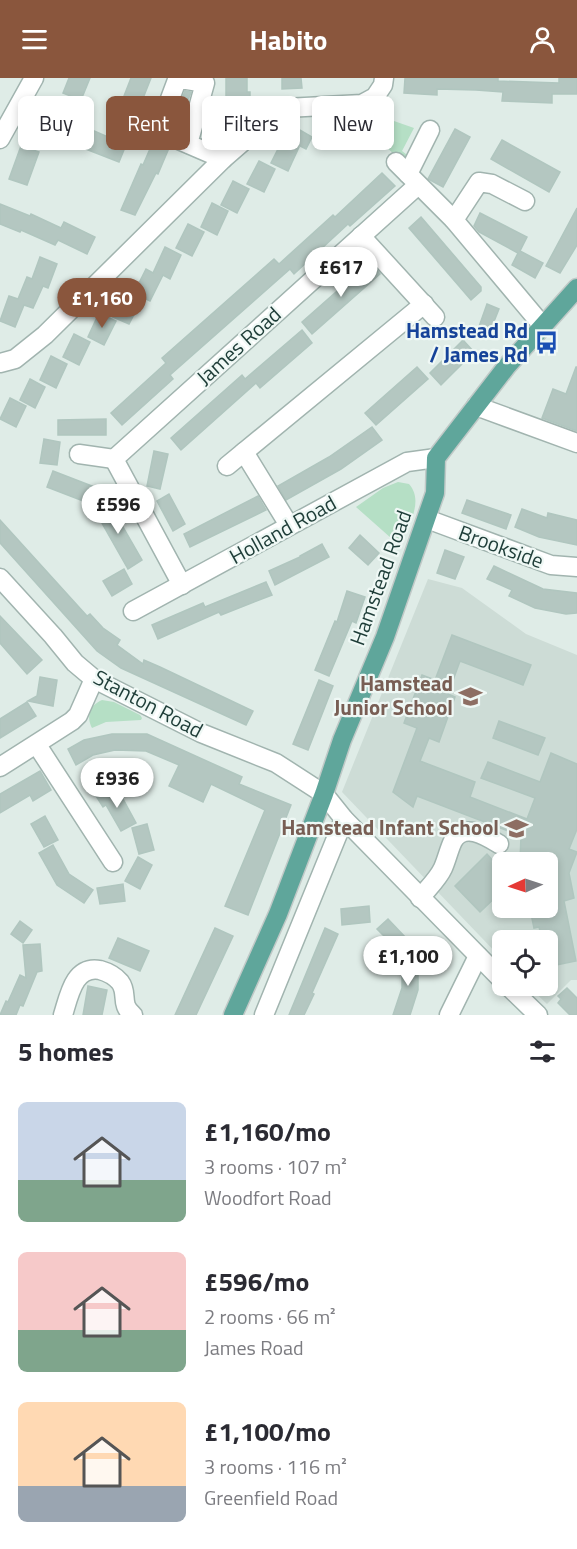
<!DOCTYPE html>
<meta charset="utf-8">
<style>
:root{--surface:#fff;--page:#f7f7f7;--text:#2b2b33;--muted:#7c7c81;--accent:#8a563d}
body{margin:0;font-family:"Titillium Web",sans-serif;background:var(--page);color:var(--text);height:100vh;display:flex;flex-direction:column;font-size:22px;white-space:nowrap}
*{box-sizing:border-box;margin:0}
p{font-size:20px;color:var(--muted)}
.icon{flex:none;width:33px;height:33px;fill:none;stroke:currentColor;stroke-width:2;stroke-linecap:round;stroke-linejoin:round}
.map{position:relative;height:937px;overflow:hidden}
.side{display:flex;flex-direction:column;background:var(--surface);flex:1}
.side>*{flex:none}
.banner{position:absolute;left:18px;top:18px;width:542px;height:54px;display:flex;gap:12px}
.needle{width:39px;rotate:267deg}
.tools{position:absolute;left:492px;top:774px;display:grid;gap:12px}
.tools a{display:grid;place-items:center;width:66px;height:66px;border-radius:9px;background:var(--surface);box-shadow:0 3px 9px #0003;font-size:30px}
.price{position:absolute;translate:-50% -51px;padding:0 14px;border-radius:21px;background:#fff;color:#222;font-size:20px;line-height:39px;filter:drop-shadow(0 2px 3px #0008)}
.price::after{content:'';position:absolute;left:50%;top:36px;width:18px;height:14px;margin-left:-9px;background:inherit;clip-path:polygon(0 0,100% 0,50% 100%)}
.price.current{background:var(--accent);color:#fff}
ul{padding:0;list-style:none}
li{display:flex;align-items:center;gap:18px;height:150px;padding:0 18px}
li span{display:grid;place-items:center;flex:none;width:168px;height:120px;border-radius:9px;color:#555}
li>.icon{margin-inline-start:auto}
span .icon{width:72px;height:72px;fill:#fffc;stroke-width:1}
li b{font-size:26px}
h2{display:flex;justify-content:space-between;align-items:center;height:72px;padding:0 18px;font-size:26px}
.pill{padding:0 21px;border-radius:9px;background:var(--surface);box-shadow:0 3px 9px #0003;font-size:21px;line-height:54px}
.pill.current{background:var(--accent);color:#fff}
header{display:flex;justify-content:space-between;align-items:center;height:78px;padding:0 18px;background:var(--accent);color:#fff;font-size:27px;font-weight:700}
.map>svg:first-child{display:block}
</style>
<header><svg class="icon" aria-label="menu" viewBox="0 0 24 24"><path d="M4 6h16M4 12h16M4 18h16"/></svg>Habito<svg class="icon" aria-label="person" viewBox="0 0 24 24"><circle cx="12" cy="8" r="4"/><path d="M4 21q1-7 8-7t8 7"/></svg></header>
<div class="map">
<svg width="577" height="937" viewBox="0 0 577 937">
<rect width="100%" height="100%" fill="#dfece7"/>
<path fill="#cddcd6" fill-rule="evenodd" d="M 428,501 L 462,510 L 526,556 L 577,577 L 577,902 L 571,902 L 547,926 L 528,908 L 548,908 L 548,862 L 502,862 L 502,881 L 342,714 ZM 502,784 L 548,784 L 548,830 L 502,830 Z"/>
<g fill="#b5dfc5">
<polygon points="364,38 365,41 394,43 414,50 402,73 411,80 406,87 353,39"/>
<path d="M 398,404 L 409,406 C 425,424 407,449 400,468 L 356,429 L 383,410 Z"/>
<path d="M 102,622 L 114,624 L 140,637 L 142,640 L 141,642 L 106,644 L 92,650 C 86,638 90,627 102,622 Z"/>
</g>
<g fill="#b4c7c1" stroke="#b0c6bf" stroke-width="1.5">
<polygon points="69,0 90,0 81,22 63,15"/>
<polygon points="131,0 151,0 134,43 117,36"/>
<polygon points="226,0 247,0 247,14 250,14 250,29 226,30"/>
<polygon points="282,0 301,0 302,10 282,11"/>
<polygon points="405,0 498,0 498,3 559,5 559,0 577,0 577,16 552,16 552,25 502,23 503,14 476,12 437,11 437,17 404,15"/>
<polygon points="185,13 191,14 178,49 172,47"/>
<polygon points="210,30 227,30 228,51 208,52"/>
<polygon points="44,31 126,67 119,84 78,68 79,65 37,48"/>
<polygon points="298,51 312,59 306,71 292,64"/>
<polygon points="455,51 470,59 443,109 428,101"/>
<polygon points="283,61 299,69 288,93 271,85"/>
<polygon points="502,62 560,94 549,114 491,81"/>
<polygon points="153,64 169,70 158,96 156,95 135,137 121,132 141,86 143,87"/>
<polygon points="21,68 39,74 27,107 9,101"/>
<polygon points="259,83 275,91 264,114 247,106"/>
<polygon points="382,95 395,108 350,148 348,146 294,196 290,191 170,297 173,301 122,347 111,335 166,285 162,280 274,181 279,186 333,137 335,139"/>
<polygon points="233,103 249,111 237,135 221,127"/>
<polygon points="212,125 228,133 217,157 201,149"/>
<polygon points="0,126 30,138 31,136 61,150 64,144 95,159 87,176 58,162 55,167 21,152 20,154 0,146"/>
<polygon points="577,130 577,167 560,195 546,188"/>
<polygon points="480,135 527,159 520,173 543,185 535,200 512,187 518,175 479,154 474,148"/>
<polygon points="421,139 481,209 481,213 471,222 409,150"/>
<polygon points="188,146 204,154 192,178 176,170"/>
<polygon points="165,169 181,177 170,201 163,197 150,223 134,215 146,191 153,195"/>
<polygon points="40,179 57,186 48,210 43,208 33,230 24,227 15,249 0,243 9,218 18,221 27,199 32,201"/>
<polygon points="370,184 380,196 312,256 302,244"/>
<polygon points="124,215 141,223 129,246 113,239"/>
<polygon points="487,226 499,231 487,261 476,257"/>
<polygon points="99,235 116,243 104,267 88,259"/>
<polygon points="302,252 312,265 260,310 256,305 181,372 171,360 242,297 245,301"/>
<polygon points="74,256 90,264 79,287 63,279"/>
<polygon points="463,262 474,274 441,307 430,295"/>
<polygon points="51,278 67,286 56,310 40,302"/>
<polygon points="417,289 428,301 376,347 365,335"/>
<polygon points="576,289 577,289 577,353 542,340 553,311 566,316"/>
<polygon points="30,301 45,309 35,330 20,322"/>
<polygon points="10,320 26,328 16,349 0,341"/>
<polygon points="106,341 106,357 58,357 58,342"/>
<polygon points="372,349 382,362 341,391 286,422 278,408 329,379"/>
<polygon points="44,361 60,364 57,387 40,385"/>
<polygon points="154,373 168,376 160,411 147,408"/>
<polygon points="53,393 97,410 91,426 47,409"/>
<polygon points="169,416 185,446 173,453 157,423"/>
<polygon points="258,418 266,432 190,469 184,456"/>
<polygon points="467,422 511,437 506,451 462,435"/>
<polygon points="108,423 142,482 128,491 94,431"/>
<polygon points="522,431 547,440 548,435 577,442 577,467 539,459 515,449"/>
<polygon points="0,442 87,538 90,536 103,550 120,562 117,567 143,586 144,582 160,589 253,633 246,647 121,590 97,573 0,465"/>
<polygon points="360,457 379,475 368,487 349,470"/>
<polygon points="322,466 329,479 275,507 269,493 300,479 300,478"/>
<polygon points="445,472 464,479 455,501 437,495"/>
<polygon points="494,488 543,511 577,515 577,535 566,536 535,530 509,518 512,512 487,501"/>
<polygon points="124,491 132,506 112,518 103,503"/>
<polygon points="266,504 272,517 221,537 219,534 158,561 152,547 203,525 205,529"/>
<polygon points="347,513 365,519 356,545 352,543 329,598 315,592 335,543 337,544"/>
<polygon points="0,538 42,582 27,596 0,565"/>
<polygon points="452,557 531,587 523,607 460,583 448,616 455,619 439,664 429,660 420,683 475,704 470,719 527,741 535,720 481,700 488,684 540,704 551,675 577,686 577,751 569,771 577,774 569,795 574,820 564,823 576,883 551,888 548,862 545,860 542,861 539,849 534,850 530,831 548,830 548,784 520,784 521,758 417,718 413,729 393,714 417,650 404,645 422,597 435,602"/>
<polygon points="40,599 57,602 53,628 28,623 37,618"/>
<polygon points="319,602 333,608 308,672 293,666"/>
<polygon points="27,624 36,638 0,660 0,641"/>
<polygon points="499,643 545,660 538,677 493,660"/>
<polygon points="112,656 147,656 242,699 239,706 291,727 248,837 225,828 265,732 211,706 203,724 169,708 179,687 146,673 115,672 93,677 76,687 68,671 84,662"/>
<polygon points="40,693 51,712 33,723 30,717 0,735 0,716"/>
<polygon points="109,708 119,723 123,721 136,745 121,753 106,727 103,729 96,718"/>
<polygon points="45,738 58,762 44,769 31,746"/>
<polygon points="147,746 154,772 139,776 132,750"/>
<polygon points="53,767 69,796 93,812 84,825 57,807 39,775"/>
<polygon points="487,776 502,793 502,813 480,834 455,808"/>
<polygon points="138,779 152,787 140,811 125,803"/>
<polygon points="123,806 125,823 100,826 97,810"/>
<polygon points="369,828 370,844 342,847 341,831"/>
<polygon points="388,841 406,860 396,870 377,851"/>
<polygon points="20,843 32,852 23,865 11,856"/>
<polygon points="215,850 233,858 196,937 175,937"/>
<polygon points="325,850 338,856 312,915 314,916 304,937 289,937"/>
<polygon points="118,860 149,873 140,893 109,880"/>
<polygon points="40,866 42,893 37,894 23,928 20,927 16,937 0,937 6,923 8,924 20,897 26,900 23,867"/>
<polygon points="402,880 418,880 418,912 410,937 393,937 402,910"/>
<polygon points="88,908 107,912 102,937 83,937"/>
<polygon points="567,910 577,920 577,937 570,937 558,925 561,921 558,918"/>
</g>
<g fill="none" stroke-linecap="round" stroke-linejoin="round">
<defs>
<g id="minor">
<polyline points="0,61 34,0"/>
<polyline points="188,66 205,5 187,2 177,2 158,53 223,81"/>
<polyline points="396,84 454,142 542,247"/>
<polyline points="408,96 430,52"/>
<polyline points="454,142 479,104 492,106 525,123"/>
<polyline points="361,158 435,239"/>
<polyline points="0,285 15,281 45,257 223,81 278,33 286,30 362,26 375,19 383,7 384,0"/>
<polyline points="476,328 577,365"/>
<polyline points="244,374 287,444"/>
<polyline points="79,376 114,381"/>
<polyline points="227,388 424,226"/>
<polyline points="427,441 551,487 577,489"/>
<polyline points="0,500 53,558 75,585 94,601 201,655 276,685 324,716 344,741 502,902"/>
<polyline points="182,507 114,381 418,107"/>
<polyline points="133,533 407,384 436,380"/>
<polyline points="37,667 113,784"/>
<polyline points="0,689 72,643 78,637 94,601"/>
<path d="M 420,820 C 428,810 438,801 443,790 C 447,781 449,771 453,763 C 464,744 486,758 499,766"/>
<polyline points="508,908 538,937"/>
<path d="M 63,937 C 69,918 74,887 100,892 C 107,894 115,898 120,904 C 129,916 119,926 133,937"/>
<polyline points="264,937 344,741"/>
<polyline points="449,937 478,878"/>
</g>
<polyline id="major" points="233,937 278,836 324,716 342,662 385,559 435,415 436,380 507,288 577,210"/>
</defs>
<use href="#minor" stroke="#a1b4af" stroke-width="21"/>
<use href="#major" stroke="#c0c9c7" stroke-width="21"/>
<use href="#minor" stroke="#fff" stroke-width="18"/>
<use href="#major" stroke="#5fa69b" stroke-width="18"/>
</g>
<defs>
<symbol id="bus-bare" viewBox="-9 -9 18 18"><path d="M-5-6H5V4H4V6H2V4H-2V6H-4V4H-5ZM-3.5-4V0h7V-4ZM-3.5 1.2v1.5H-2V1.2ZM2 1.2v1.5H3.5V1.2Z" fill="#1a4fb4" stroke="#eff8f5" stroke-width="2.5" paint-order="stroke"/></symbol>
<symbol id="school-bare" viewBox="-9 -9 18 18"><path d="M0-5L7-2L0 1L-7-2ZM-4 1L0 2.5L4 1V4Q0 6-4 4Z" fill="#8d6e63" stroke="#eff8f5" stroke-width="2.5" paint-order="stroke"/></symbol>
</defs>
<g fill-rule="evenodd">
<use href="#bus-bare" x="530" y="248" width="33" height="33"/>
<use href="#school-bare" x="454" y="602" width="33" height="33"/>
<use href="#school-bare" x="500" y="734" width="33" height="33"/>
</g>
<g text-anchor="middle" stroke-width="4.5" stroke-linejoin="round" paint-order="stroke">
<g font-size="21" font-weight="bold" fill="#164399" stroke="#eff8f5" text-anchor="end">
<text x="528" y="260">Hamstead Rd<tspan x="528" dy="24">/ James Rd</tspan></text>
</g>
<g font-size="21" fill="#1e3d38" stroke="#eff8f5">
<text transform="translate(239 268) rotate(-42)" y="7">James Road</text>
<text transform="translate(283 452) rotate(-29)" y="7">Holland Road</text>
<text transform="translate(501 469) rotate(20)" y="7">Brookside</text>
<text transform="translate(381 500) rotate(-70)" y="7">Hamstead Road</text>
<text transform="translate(148 626) rotate(28)" y="7">Stanton Road</text>
</g>
<g font-size="21" font-weight="bold" fill="#785e54" stroke="#eff8f5" text-anchor="end">
<text x="453" y="613">Hamstead<tspan x="453" dy="24">Junior School</tspan></text>
<text x="499" y="757">Hamstead Infant School</text>
</g>
</g>
</svg>
<div class="tools">
<a><svg class="needle" viewBox="-14 -14 28 28"><path d="M0-13l5 13h-10z" fill="#e53935"/><path d="M0 13l5-13h-10z" fill="#7c7c81"/></svg></a>
<a><svg class="icon" aria-label="locate" viewBox="0 0 24 24"><circle cx="12" cy="12" r="6"/><path d="M12 2v4M12 18v4M2 12h4M18 12h4"/></svg></a>
</div>
<b class="price" style="left:341px;top:220px">£617</b>
<b class="price current" style="left:102px;top:251px">£1,160</b>
<b class="price" style="left:118px;top:457px">£596</b>
<b class="price" style="left:117px;top:731px">£936</b>
<b class="price" style="left:408px;top:909px">£1,100</b>
<div class="banner">
<a class="pill">Buy</a>
<a class="pill current">Rent</a>
<a class="pill">Filters</a>
<a class="pill">New</a>
</div>
</div>
<section class="side">
<h2>5 homes<svg class="icon" aria-label="filters" viewBox="0 0 24 24"><path d="M4 7h16M4 17h16"/><circle cx="9" cy="7" r="2"/><circle cx="15" cy="17" r="2"/></svg></h2>
<ul>
<li><span style="background:linear-gradient(#c9d6e8 65%,#7fa58c 0)"><svg class="icon" aria-label="home" viewBox="0 0 24 24"><path d="M3 11l9-7 9 7M6 9v11h12V9"/></svg></span><div><b>£1,160/mo</b><p>3 rooms · 107 m²</p><p>Woodfort Road</p></div></li>
<li><span style="background:linear-gradient(#f6c9c9 65%,#7fa58c 0)"><svg class="icon" aria-label="home" viewBox="0 0 24 24"><path d="M3 11l9-7 9 7M6 9v11h12V9"/></svg></span><div><b>£596/mo</b><p>2 rooms · 66 m²</p><p>James Road</p></div></li>
<li><span style="background:linear-gradient(#ffd9b3 70%,#9aa5b1 0)"><svg class="icon" aria-label="home" viewBox="0 0 24 24"><path d="M3 11l9-7 9 7M6 9v11h12V9"/></svg></span><div><b>£1,100/mo</b><p>3 rooms · 116 m²</p><p>Greenfield Road</p></div></li>
</ul>
</section>
